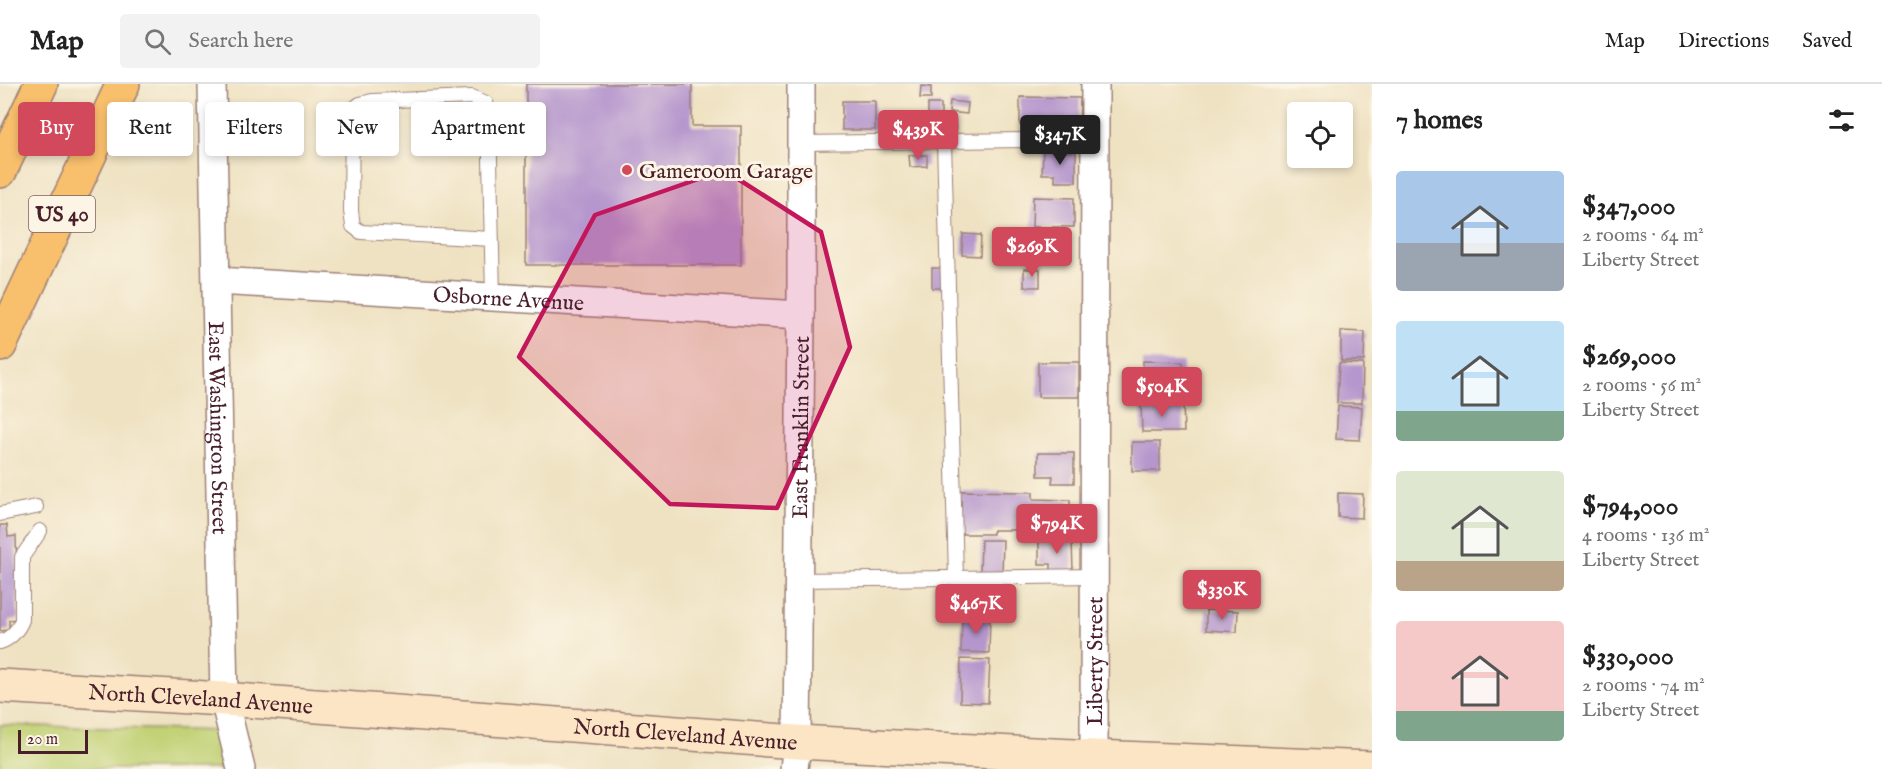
<!DOCTYPE html>
<meta charset="utf-8">
<style>
:root{--surface:#fff;--page:#f2f2f2;--text:#222;--muted:#767676;--line:#e0e0e0;--accent:#d1495b}
body{margin:0;font-family:"IM FELL English",serif;background:var(--page);color:var(--text);height:100vh;display:flex;flex-direction:column;font-size:22px;white-space:nowrap}
*{box-sizing:border-box;margin:0}
p{font-size:20px;color:var(--muted)}
.icon{flex:none;width:33px;height:33px;fill:none;stroke:currentColor;stroke-width:2;stroke-linecap:round;stroke-linejoin:round}
.map{position:relative;flex:1;overflow:hidden}
.panel{display:flex;flex-direction:column;background:var(--surface);width:510px}
.panel>*{flex:none}
.guide{position:absolute;left:18px;top:18px;width:570px;height:54px;display:flex;gap:12px}
.buttons{position:absolute;left:1287px;top:18px;display:grid;gap:12px}
.buttons a{display:grid;place-items:center;width:66px;height:66px;border-radius:6px;background:var(--surface);box-shadow:0 3px 9px #0003;font-size:30px}
.scale{position:absolute;left:18px;bottom:15px;width:70px;box-sizing:border-box;padding-left:6px;border:3px solid #4a1f2b;border-top:0;font-size:16px;line-height:21px;white-space:nowrap;color:#4a1f2b;-webkit-text-stroke:4px #fcf5e5;paint-order:stroke}
.price{position:absolute;translate:-50% -51px;padding:0 14px;border-radius:6px;background:var(--accent);color:#fff;font-size:20px;line-height:39px;filter:drop-shadow(0 2px 3px #0008)}
.price::after{content:'';position:absolute;left:50%;top:36px;width:18px;height:14px;margin-left:-9px;background:inherit;clip-path:polygon(0 0,100% 0,50% 100%)}
.price.active{background:#222;color:#fff}
ul{padding:0;list-style:none}
li{display:flex;align-items:center;gap:18px;height:150px;padding:0 24px}
li span{display:grid;place-items:center;flex:none;width:168px;height:120px;border-radius:6px;color:#555}
li>.icon{margin-inline-start:auto}
span .icon{width:72px;height:72px;fill:#fffc;stroke-width:1}
li b{font-size:26px}
h2{display:flex;justify-content:space-between;align-items:center;height:72px;padding:0 24px;font-size:26px}
.tag{padding:0 21px;border-radius:6px;background:var(--surface);box-shadow:0 3px 9px #0003;font-size:21px;line-height:54px}
.tag.active{background:var(--accent);color:#fff}
header{display:flex;align-items:center;gap:36px;box-sizing:border-box;height:84px;padding:0 30px;background:var(--surface);border-bottom:2px solid var(--line)}
header strong{font-size:28px}
nav{display:flex;gap:33px;margin-inline-start:auto;font-size:21px}
.search{width:420px;height:54px;background:var(--page);display:flex;align-items:center;gap:15px;box-sizing:border-box;padding:0 21px;border-radius:6px;color:var(--muted);font-size:22px}
main{display:flex;flex:1;min-height:0}
.map>svg:first-child{display:block}
</style>
<header>
<strong>Map</strong>
<div class="search"><svg class="icon" aria-label="search" viewBox="0 0 24 24"><circle cx="10" cy="10" r="6"/><path d="M15 15l6 6"/></svg>Search here</div>
<nav><a>Map</a><a>Directions</a><a>Saved</a></nav>
</header>
<main>
<div class="map">
<svg width="1372" height="685" viewBox="0 0 1372 685">
<rect width="100%" height="100%" fill="#fcf5e5"/>
<filter id="ink" filterUnits="userSpaceOnUse"><feTurbulence type="fractalNoise" baseFrequency=".0167" numOctaves="2"/><feDisplacementMap in="SourceGraphic" scale="12" xChannelSelector="R" yChannelSelector="G"/><feConvolveMatrix kernelMatrix="1 2 1 2 8 2 1 2 1" color-interpolation-filters="sRGB"/></filter>
<filter id="wash" filterUnits="userSpaceOnUse"><feTurbulence type="fractalNoise" baseFrequency=".008" numOctaves="4" result="noise"/><feDisplacementMap in="SourceGraphic" scale="24" xChannelSelector="R" yChannelSelector="G"/><feGaussianBlur stdDeviation="1.35" result="paint"/><feColorMatrix in="noise" values="0 0 0 0 0 0 0 0 0 0 0 0 0 0 0 0 0 1.4 0 .05"/><feComposite in="paint" operator="in"/></filter>
<g filter="url(#wash)">
<rect width="100%" height="100%" fill="#efe2c2"/>
<polygon fill="#c1d174" stroke="#867850" stroke-width="1.5" points="0,641 222,647 231,685 0,685"/>
<g id="blocks">
<g fill="#b596cd">
<polygon points="526,0 692,0 692,42 741,42 741,181 526,181"/>
<polygon points="921,2 931,3 931,14 920,14"/>
<polygon points="1020,13 1080,14 1079,42 1020,41"/>
<rect x="842" y="17" width="33" height="29"/>
<polygon points="950,17 968,19 967,30 949,28"/>
<rect x="928" y="20" width="13" height="22"/>
<polygon points="948,37 955,37 956,48 949,48"/>
<polygon points="1043,67 1076,68 1076,98 1055,98 1055,90 1042,90"/>
<polygon points="909,71 927,71 927,82 910,83"/>
<polygon points="1033,113 1074,114 1074,143 1032,143"/>
<polygon points="963,150 981,151 980,172 962,171"/>
<rect x="932" y="184" width="13" height="20"/>
<rect x="1024" y="185" width="16" height="18"/>
<polygon points="1341,247 1365,248 1364,277 1341,277"/>
<polygon points="1143,277 1183,278 1183,307 1143,306"/>
<rect x="1038" y="278" width="41" height="35"/>
<polygon points="1339,279 1363,280 1362,319 1337,319"/>
<polygon points="1141,319 1183,319 1184,348 1142,348"/>
<polygon points="1338,322 1362,323 1360,356 1336,355"/>
<rect x="1132" y="358" width="28" height="29"/>
<polygon points="1038,369 1074,369 1074,399 1052,399 1053,392 1038,392"/>
<polygon points="960,407 1033,408 1033,415 1070,416 1070,424 1075,423 1075,432 1070,432 1070,440 1033,439 1033,446 993,446 993,450 960,450"/>
<polygon points="1338,409 1363,410 1362,434 1338,433"/>
<polygon points="0,441 7,441 8,453 16,452 18,535 9,536 9,546 0,547"/>
<polygon points="981,456 1003,456 1002,490 980,490"/>
<polygon points="1039,457 1072,457 1073,487 1051,487 1051,480 1039,480"/>
<rect x="942" y="506" width="14" height="23"/>
<polygon points="1206,526 1238,527 1237,548 1206,546"/>
<polygon points="962,533 990,534 989,569 961,568"/>
<polygon points="961,575 990,576 988,619 960,618"/>
</g>
</g>
</g>
<g filter="url(#ink)">
<use href="#blocks" fill-opacity="0" stroke="#9c8076" stroke-width="1.5"/>
<g fill="none" stroke-linecap="round" stroke-linejoin="round">
<defs>
<g id="service">
<polyline points="944,57 956,493"/>
<polyline points="801,59 1095,55"/>
<polyline points="492,155 361,148 353,142 351,127 352,26 360,20 372,17 472,13 486,19 489,29 493,213"/>
<polyline points="0,430 36,423"/>
<polyline points="798,496 1094,492"/>
<path d="M 0,558 C 10,555 18,546 22,536 L 22,473 L 40,447"/>
</g>
<g id="minor">
<path id="s1" d="M 212,0 L 224,615 L 241,685"/>
<path id="s2" d="M 217,197 L 801,231"/>
<path id="s3" d="M 794,685 L 797,658 L 801,231 L 801,0"/>
<path id="s4" d="M 1094,685 L 1095,0"/>
</g>
<g id="secondary">
<path id="s5" d="M 0,602 L 224,615 L 797,658 L 1094,673 L 1372,684"/>
</g>
<g id="primary">
<polyline points="0,87 41,0"/>
<polyline points="0,261 123,0"/>
</g>
</defs>
<use href="#service" stroke="#9c8076" stroke-width="16"/>
<use href="#minor" stroke="#9c8076" stroke-width="30"/>
<use href="#secondary" stroke="#9c8076" stroke-width="36"/>
<use href="#primary" stroke="#9c8076" stroke-width="36"/>
<use href="#service" stroke="#fff" stroke-width="14"/>
<use href="#minor" stroke="#fff" stroke-width="27"/>
<use href="#secondary" stroke="#fce5c4" stroke-width="33"/>
<use href="#primary" stroke="#f8bf6c" stroke-width="33"/>
</g>
</g>
<path fill="#c2185b" fill-opacity="0.2" stroke="#c2185b" stroke-width="4.5" stroke-linejoin="round" d="M 724,86 L 821,148 L 850,263 L 777,424 L 670,420 L 519,273 L 595,131 Z"/>
<circle fill="#d1495b" stroke="#fcf5e5" stroke-width="2" cx="627" cy="86" r="6"/>
<g text-anchor="middle" stroke-width="6" stroke-linejoin="round" paint-order="stroke">
<rect fill="#fcf5e5" stroke="#7f5f63" stroke-width="1.5" x="29" y="112" width="66" height="36" rx="4.5"/>
<g font-size="21" font-weight="bold" fill="#4a1f2b">
<text x="62" y="137">US 40</text>
</g>
<g font-size="22" fill="#4a1f2b" stroke="#fcf5e5" text-anchor="start">
<text x="639" y="94">Gameroom Garage</text>
</g>
<g font-size="22" fill="#4a1f2b" stroke="#fcf5e5">
<text dy="8" stroke="none"><textPath href="#s2" startOffset="292">Osborne Avenue</textPath></text>
<text dy="8" stroke="none"><textPath href="#s1" startOffset="344">East Washington Street</textPath></text>
<text dy="8" stroke="none"><textPath href="#s3" startOffset="342">East Franklin Street</textPath></text>
<text dy="8" stroke="none"><textPath href="#s4" startOffset="108">Liberty Street</textPath></text>
<text dy="8" stroke="none"><textPath href="#s5" startOffset="201">North Cleveland Avenue</textPath></text>
<text dy="8" stroke="none"><textPath href="#s5" startOffset="687">North Cleveland Avenue</textPath></text>
</g>
</g>
</svg>
<div class="buttons">
<a><svg class="icon" aria-label="locate" viewBox="0 0 24 24"><circle cx="12" cy="12" r="6"/><path d="M12 2v4M12 18v4M2 12h4M18 12h4"/></svg></a>
</div>
<div class="scale">20 m</div>
<b class="price" style="left:918px;top:77px">$439K</b>
<b class="price active" style="left:1060px;top:82px">$347K</b>
<b class="price" style="left:1032px;top:194px">$269K</b>
<b class="price" style="left:1162px;top:334px">$504K</b>
<b class="price" style="left:1057px;top:471px">$794K</b>
<b class="price" style="left:1222px;top:537px">$330K</b>
<b class="price" style="left:976px;top:551px">$467K</b>
<div class="guide">
<a class="tag active">Buy</a>
<a class="tag">Rent</a>
<a class="tag">Filters</a>
<a class="tag">New</a>
<a class="tag">Apartment</a>
</div>
</div>
<section class="panel">
<h2>7 homes<svg class="icon" aria-label="filters" viewBox="0 0 24 24"><path d="M4 7h16M4 17h16"/><circle cx="9" cy="7" r="2"/><circle cx="15" cy="17" r="2"/></svg></h2>
<ul>
<li><span style="background:linear-gradient(#a9c7e8 60%,#9aa5b1 0)"><svg class="icon" aria-label="home" viewBox="0 0 24 24"><path d="M3 11l9-7 9 7M6 9v11h12V9"/></svg></span><div><b>$347,000</b><p>2 rooms · 64 m²</p><p>Liberty Street</p></div></li>
<li><span style="background:linear-gradient(#bfe0f5 75%,#7fa58c 0)"><svg class="icon" aria-label="home" viewBox="0 0 24 24"><path d="M3 11l9-7 9 7M6 9v11h12V9"/></svg></span><div><b>$269,000</b><p>2 rooms · 56 m²</p><p>Liberty Street</p></div></li>
<li><span style="background:linear-gradient(#dfe7d0 75%,#b9a48a 0)"><svg class="icon" aria-label="home" viewBox="0 0 24 24"><path d="M3 11l9-7 9 7M6 9v11h12V9"/></svg></span><div><b>$794,000</b><p>4 rooms · 136 m²</p><p>Liberty Street</p></div></li>
<li><span style="background:linear-gradient(#f6c9c9 75%,#7fa58c 0)"><svg class="icon" aria-label="home" viewBox="0 0 24 24"><path d="M3 11l9-7 9 7M6 9v11h12V9"/></svg></span><div><b>$330,000</b><p>2 rooms · 74 m²</p><p>Liberty Street</p></div></li>
</ul>
</section>
</main>
